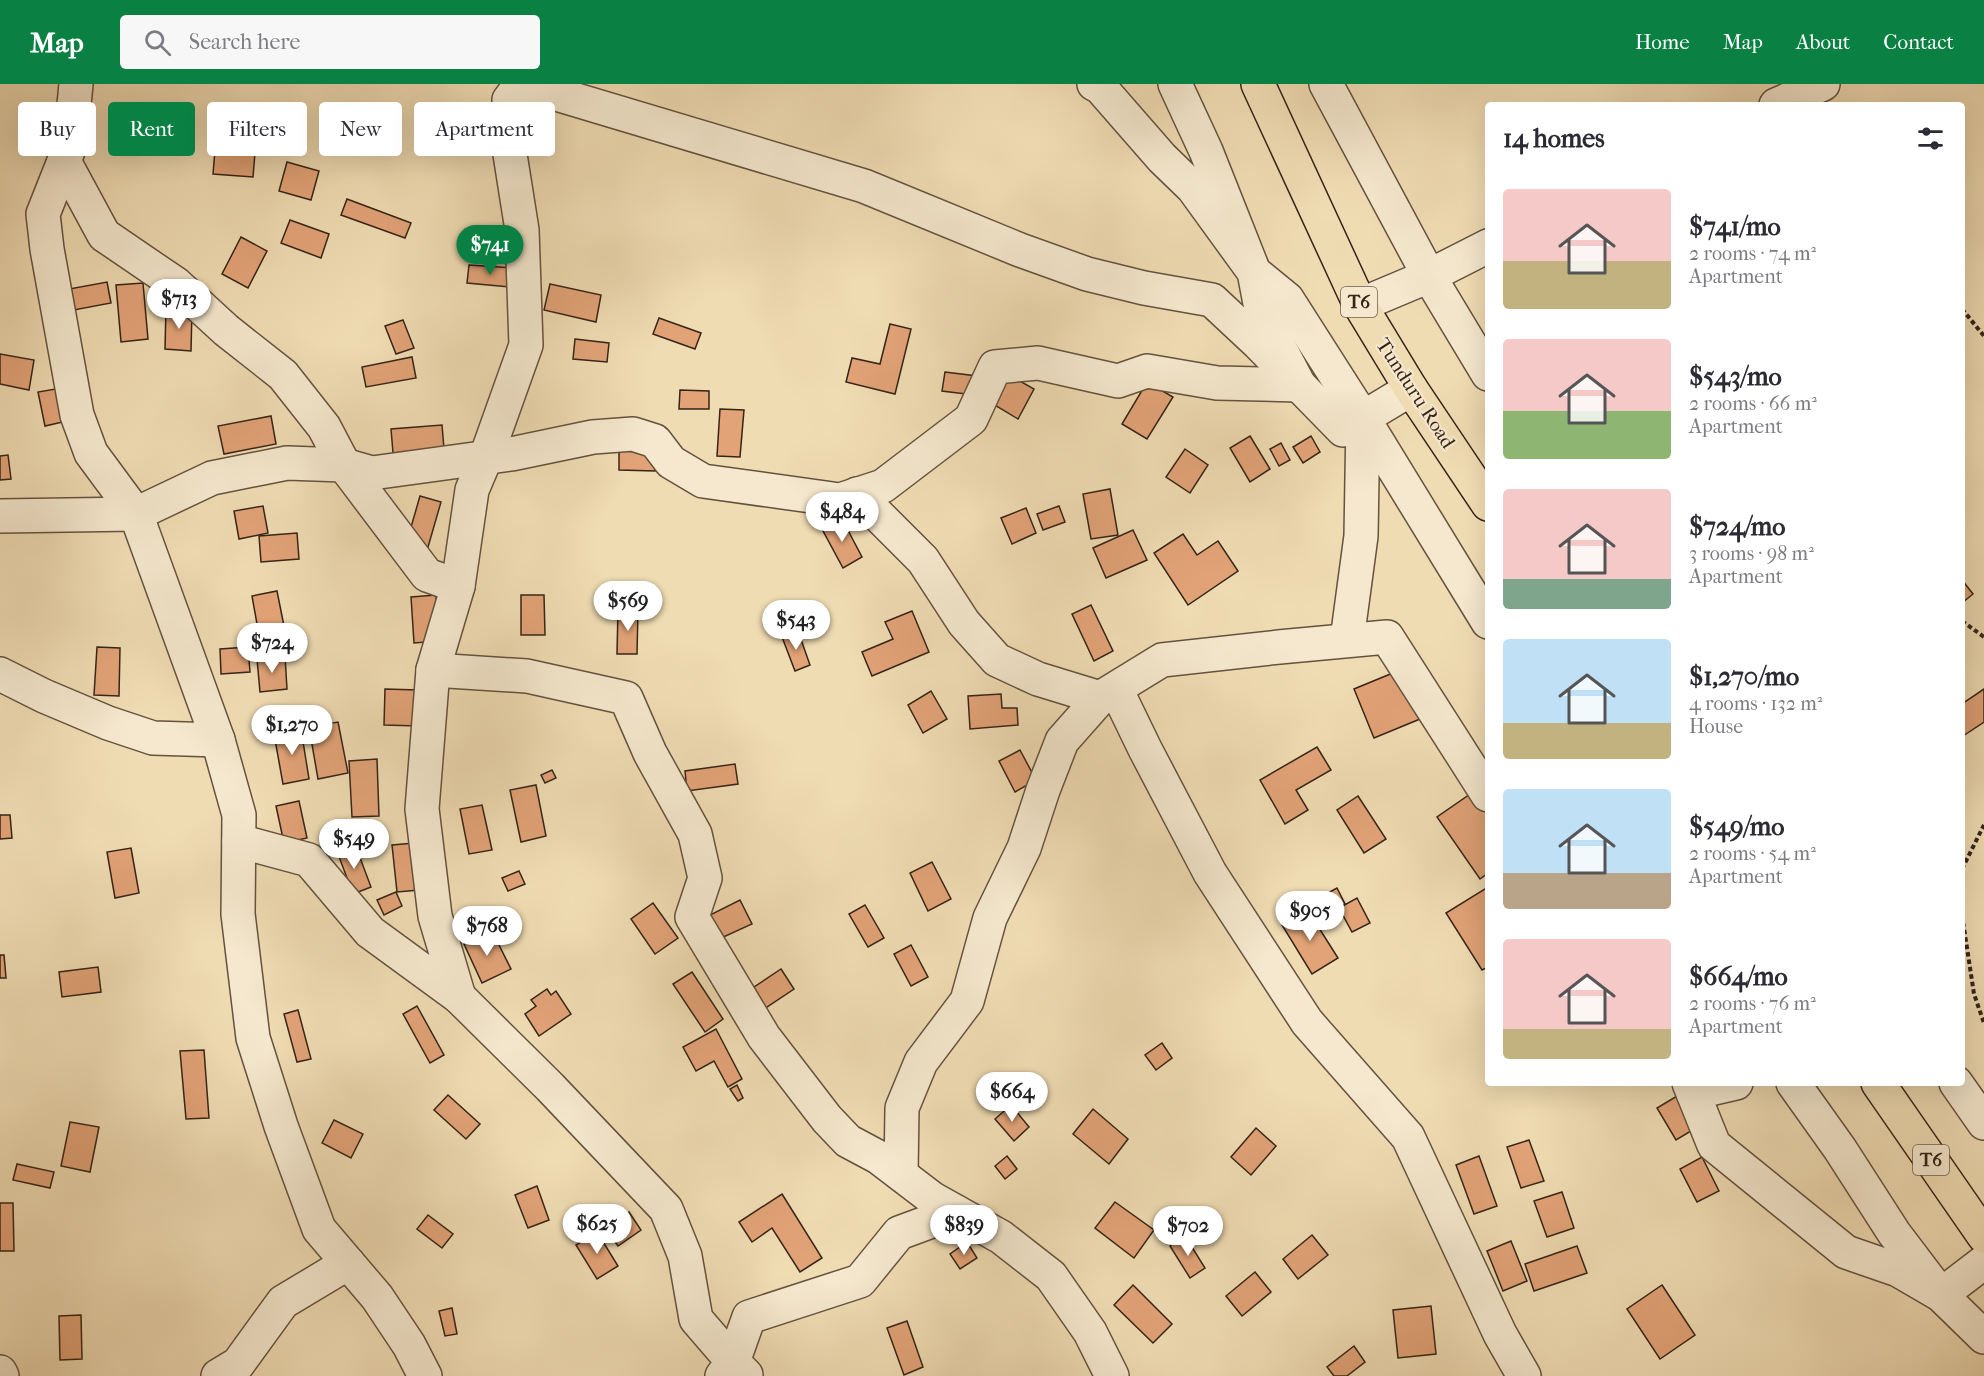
<!DOCTYPE html>
<meta charset="utf-8">
<style>
:root{--surface:#fff;--page:#f7f7f7;--text:#2b2b33;--muted:#7c7c81;--accent:#0b8043}
body{margin:0;font-family:"IM FELL French Canon",serif;background:var(--page);color:var(--text);height:100vh;display:flex;flex-direction:column;font-size:22px;white-space:nowrap}
*{box-sizing:border-box;margin:0}
p{font-size:20px;color:var(--muted)}
.icon{flex:none;width:33px;height:33px;fill:none;stroke:currentColor;stroke-width:2;stroke-linecap:round;stroke-linejoin:round}
.map{position:relative;flex:1;overflow:hidden}
.details{position:absolute;left:1485px;top:18px;width:480px;height:984px;display:flex;flex-direction:column;background:var(--surface);border-radius:6px;box-shadow:0 6px 24px #0002}
.details>*{flex:none}
.banner{position:absolute;left:18px;top:18px;width:570px;height:54px;display:flex;gap:12px}
.price{position:absolute;translate:-50% -51px;padding:0 14px;border-radius:21px;background:#fff;color:#222;font-size:20px;line-height:39px;filter:drop-shadow(0 2px 3px #0008)}
.price::after{content:'';position:absolute;left:50%;top:36px;width:18px;height:14px;margin-left:-9px;background:inherit;clip-path:polygon(0 0,100% 0,50% 100%)}
.price.on{background:var(--accent);color:#fff}
ul{padding:0;list-style:none}
li{display:flex;align-items:center;gap:18px;height:150px;padding:0 18px}
li span{display:grid;place-items:center;flex:none;width:168px;height:120px;border-radius:6px;color:#555}
li>.icon{margin-inline-start:auto}
span .icon{width:72px;height:72px;fill:#fffc;stroke-width:1}
li b{font-size:26px}
h2{display:flex;justify-content:space-between;align-items:center;height:72px;padding:0 18px;font-size:26px}
.tag{padding:0 21px;border-radius:6px;background:var(--surface);box-shadow:0 6px 24px #0002;font-size:21px;line-height:54px}
.tag.on{background:var(--accent);color:#fff}
header{display:flex;align-items:center;gap:36px;box-sizing:border-box;height:84px;padding:0 30px;background:var(--accent);color:#fff}
header strong{font-size:28px}
nav{display:flex;gap:33px;margin-inline-start:auto;font-size:21px}
.search{width:420px;height:54px;background:var(--page);display:flex;align-items:center;gap:15px;box-sizing:border-box;padding:0 21px;border-radius:6px;color:var(--muted);font-size:22px}
.map>svg:first-child{display:block}
</style>
<header>
<strong>Map</strong>
<div class="search"><svg class="icon" aria-label="search" viewBox="0 0 24 24"><circle cx="10" cy="10" r="6"/><path d="M15 15l6 6"/></svg>Search here</div>
<nav><a>Home</a><a>Map</a><a>About</a><a>Contact</a></nav>
</header>
<div class="map">
<svg width="1984" height="1292" viewBox="0 0 1984 1292">
<rect width="100%" height="100%" fill="#f0dcb3"/>
<filter id="stains"><feTurbulence type="fractalNoise" baseFrequency=".00333" numOctaves="4"/><feColorMatrix values="0 0 0 0 .2 0 0 0 0 .09 0 0 0 0 .02 0 0 0 .5 -.17"/></filter>
<radialGradient id="worn" r=".72"><stop offset=".6" stop-color="#630" stop-opacity="0"/><stop offset="1" stop-color="#630" stop-opacity=".3"/></radialGradient>
<g fill="#e2a377" stroke="#352418" stroke-width="1.5">
<polygon points="215,66 255,69 253,93 213,90"/>
<polygon points="287,78 319,87 311,116 279,107"/>
<polygon points="347,115 411,139 405,154 341,131"/>
<polygon points="290,136 329,150 321,174 281,159"/>
<polygon points="241,153 267,167 248,204 222,190"/>
<polygon points="469,181 513,184 511,203 467,199"/>
<polygon points="107,198 111,219 74,226 69,205"/>
<polygon points="143,199 148,255 121,258 116,201"/>
<polygon points="550,200 601,211 596,238 544,226"/>
<polygon points="166,224 192,226 191,267 165,265"/>
<polygon points="659,234 701,249 695,265 653,250"/>
<polygon points="403,236 414,264 396,270 385,242"/>
<polygon points="890,240 911,245 895,310 846,298 852,274 880,280"/>
<polygon points="575,255 609,259 607,278 573,275"/>
<polygon points="0,270 34,276 29,306 0,300"/>
<polygon points="412,273 416,294 366,303 362,283"/>
<polygon points="945,288 977,292 974,311 942,307"/>
<polygon points="1009,291 1034,305 1018,335 993,320"/>
<polygon points="1147,298 1173,313 1147,355 1122,340"/>
<polygon points="61,304 67,337 45,342 38,308"/>
<polygon points="680,306 709,307 709,325 679,325"/>
<polygon points="720,325 744,326 740,373 717,372"/>
<polygon points="271,332 276,360 224,370 218,342"/>
<polygon points="442,341 444,365 393,369 391,345"/>
<polygon points="1250,352 1270,385 1250,398 1230,364"/>
<polygon points="1311,352 1320,368 1303,379 1293,363"/>
<polygon points="1281,359 1290,376 1279,382 1270,365"/>
<polygon points="1185,365 1208,381 1190,409 1166,393"/>
<polygon points="619,367 656,368 655,387 619,386"/>
<polygon points="8,371 11,395 0,396 0,372"/>
<polygon points="1110,405 1118,451 1091,455 1083,410"/>
<polygon points="420,412 441,418 428,463 407,457"/>
<polygon points="263,422 268,449 239,455 234,427"/>
<polygon points="1059,422 1065,438 1043,446 1037,430"/>
<polygon points="1026,424 1036,449 1012,460 1001,434"/>
<polygon points="842,435 862,473 843,484 822,445"/>
<polygon points="1133,446 1147,476 1106,494 1093,464"/>
<polygon points="297,449 299,475 261,478 259,452"/>
<polygon points="1183,450 1197,471 1218,457 1238,487 1188,521 1154,469"/>
<polygon points="1962,496 1973,510 1962,519"/>
<polygon points="277,507 286,552 260,557 252,512"/>
<polygon points="436,511 439,557 414,559 411,513"/>
<polygon points="521,511 544,511 545,551 521,551"/>
<polygon points="1091,521 1113,567 1094,577 1072,530"/>
<polygon points="618,526 638,526 637,570 617,570"/>
<polygon points="912,527 929,568 872,592 862,568 893,555 885,538"/>
<polygon points="798,547 810,581 795,587 782,553"/>
<polygon points="97,563 120,564 119,612 94,611"/>
<polygon points="248,563 250,588 221,590 220,565"/>
<polygon points="285,572 287,605 260,608 257,575"/>
<polygon points="1400,586 1420,635 1374,654 1354,605"/>
<polygon points="385,605 418,606 418,642 384,641"/>
<polygon points="1984,605 1984,638 1963,652 1962,620"/>
<polygon points="931,607 947,635 923,649 908,621"/>
<polygon points="1001,610 1002,624 1017,624 1018,641 970,645 968,612"/>
<polygon points="338,638 348,689 318,695 309,643"/>
<polygon points="301,645 309,695 283,700 274,650"/>
<polygon points="1317,663 1331,686 1296,706 1308,726 1285,740 1260,696"/>
<polygon points="1020,666 1036,696 1015,708 999,677"/>
<polygon points="377,675 379,732 352,733 349,677"/>
<polygon points="735,680 738,700 687,707 685,687"/>
<polygon points="552,686 556,694 545,699 541,691"/>
<polygon points="536,701 546,752 521,758 510,706"/>
<polygon points="1476,706 1488,723 1488,789 1480,795 1437,733"/>
<polygon points="1358,712 1386,755 1364,769 1337,726"/>
<polygon points="299,717 307,754 284,759 276,722"/>
<polygon points="482,721 492,766 469,770 460,725"/>
<polygon points="0,731 10,731 12,754 0,755"/>
<polygon points="414,759 419,806 397,808 392,761"/>
<polygon points="356,763 371,803 353,810 338,770"/>
<polygon points="131,764 139,809 115,814 107,768"/>
<polygon points="932,778 951,815 928,827 910,789"/>
<polygon points="519,787 525,800 508,807 502,794"/>
<polygon points="1488,803 1488,883 1482,886 1446,829"/>
<polygon points="1337,804 1345,820 1317,834 1309,819"/>
<polygon points="396,808 402,822 384,831 377,816"/>
<polygon points="1357,814 1370,839 1352,848 1339,824"/>
<polygon points="740,816 752,840 719,855 708,832"/>
<polygon points="653,819 678,854 655,870 631,835"/>
<polygon points="865,821 884,854 868,863 849,830"/>
<polygon points="1307,825 1338,874 1312,890 1282,841"/>
<polygon points="492,847 511,885 482,899 464,860"/>
<polygon points="911,861 928,893 911,902 894,870"/>
<polygon points="0,871 4,871 6,894 0,894"/>
<polygon points="98,883 101,908 62,913 59,888"/>
<polygon points="781,885 794,905 761,927 748,907"/>
<polygon points="692,888 723,935 705,948 673,900"/>
<polygon points="547,905 551,911 556,907 571,930 539,952 525,930 536,922 531,916"/>
<polygon points="417,922 444,971 430,979 403,930"/>
<polygon points="298,926 311,975 297,978 284,930"/>
<polygon points="716,945 742,995 728,1003 714,977 696,987 683,963"/>
<polygon points="1162,959 1172,974 1156,986 1145,971"/>
<polygon points="204,966 209,1034 186,1035 180,967"/>
<polygon points="737,1001 743,1014 738,1017 730,1005"/>
<polygon points="448,1011 480,1040 466,1055 434,1026"/>
<polygon points="1677,1012 1696,1044 1676,1056 1657,1024"/>
<polygon points="1011,1021 1029,1043 1014,1057 995,1035"/>
<polygon points="1093,1025 1128,1055 1109,1080 1073,1050"/>
<polygon points="334,1036 363,1050 351,1074 322,1059"/>
<polygon points="70,1038 99,1043 90,1088 61,1082"/>
<polygon points="1256,1044 1276,1062 1251,1091 1231,1073"/>
<polygon points="1529,1056 1544,1097 1521,1104 1507,1063"/>
<polygon points="1007,1072 1017,1085 1005,1095 995,1082"/>
<polygon points="1479,1072 1497,1122 1474,1130 1456,1081"/>
<polygon points="1702,1073 1719,1107 1697,1118 1680,1085"/>
<polygon points="17,1080 54,1088 50,1104 13,1096"/>
<polygon points="537,1102 549,1136 528,1144 515,1111"/>
<polygon points="1562,1108 1574,1144 1547,1153 1534,1117"/>
<polygon points="782,1110 822,1174 800,1188 772,1144 752,1158 739,1138"/>
<polygon points="1115,1118 1154,1146 1134,1174 1095,1144"/>
<polygon points="0,1119 13,1119 14,1167 0,1167"/>
<polygon points="629,1128 641,1146 618,1162 605,1144"/>
<polygon points="428,1131 453,1150 442,1164 417,1145"/>
<polygon points="597,1148 618,1182 597,1195 576,1161"/>
<polygon points="1312,1151 1328,1171 1298,1195 1283,1175"/>
<polygon points="1185,1152 1205,1184 1190,1194 1170,1162"/>
<polygon points="1511,1157 1527,1197 1503,1207 1487,1167"/>
<polygon points="967,1158 977,1174 960,1185 950,1170"/>
<polygon points="1577,1162 1587,1189 1534,1207 1525,1180"/>
<polygon points="1255,1188 1271,1208 1242,1232 1226,1212"/>
<polygon points="1133,1201 1172,1240 1153,1259 1114,1221"/>
<polygon points="1662,1201 1695,1251 1660,1275 1627,1225"/>
<polygon points="1431,1222 1436,1270 1398,1274 1393,1226"/>
<polygon points="452,1224 457,1250 445,1252 439,1227"/>
<polygon points="81,1231 82,1275 60,1276 59,1232"/>
<polygon points="907,1237 923,1283 904,1291 887,1244"/>
<polygon points="1354,1262 1365,1278 1347,1292 1334,1292 1327,1283"/>
</g>
<g fill="none" stroke-linecap="round" stroke-linejoin="round">
<defs>
<g id="minor">
<polyline points="76,0 70,62 43,130 47,165 77,331 91,369 136,430 218,656 239,731 238,830 253,954 281,1042 319,1145 377,1213 409,1261 425,1292"/>
<polyline points="523,0 864,102 1020,166 1087,190 1144,204 1212,216 1258,259 1343,346 1411,305"/>
<polyline points="1175,0 1206,67 1254,188 1287,215 1363,334 1488,538"/>
<polyline points="1326,0 1429,192 1488,290"/>
<polyline points="1776,21 1823,0"/>
<polyline points="64,77 104,151 176,200 226,246 283,291 324,343 344,381 427,491 458,502"/>
<polyline points="1360,221 1429,192 1488,162"/>
<polyline points="857,410 923,476 964,539 997,576 1038,595 1100,614"/>
<polyline points="0,432 136,430 212,394 287,379 344,381 372,389 511,370 593,353 633,350 655,357 671,378 703,397 840,416 883,402 971,335 995,283 1038,279 1118,297 1147,287 1217,299 1299,301 1262,230 1254,188 1193,104 1162,74 1100,3 1094,0"/>
<polyline points="1347,556 1361,452 1363,334"/>
<polyline points="433,586 527,592 626,614 650,669 695,750 705,794 692,833 764,953 827,1035 848,1057 878,1073 933,1115 1001,1153 1051,1192 1090,1248 1112,1292"/>
<polyline points="0,590 44,612 108,639 153,654 218,656"/>
<polyline points="1116,605 1145,665 1210,789 1307,938 1408,1053 1500,1250 1524,1292"/>
<polyline points="239,757 309,776 370,848 459,913 550,1003 666,1125 685,1172 696,1235 733,1278 722,1292"/>
<polyline points="459,913 435,832 422,725 433,586 458,502 472,406 486,373 526,261 522,146 509,64 509,16 521,0"/>
<polyline points="1689,999 1714,1061 1846,1168 1898,1186 1941,1211 1984,1178"/>
<polyline points="1793,999 1840,1065 1894,1149 1941,1211 1984,1253"/>
<polyline points="1956,999 1984,1039"/>
<polyline points="1693,1009 1736,999"/>
<polyline points="901,1090 902,1024 921,978 967,917 990,834 1024,764 1043,706 1062,657 1100,614 1162,576 1279,563 1387,553 1488,711"/>
<polyline points="0,1288 2,1292"/>
<polyline points="746,1291 733,1278 749,1233 860,1197 899,1149 956,1128"/>
<polyline points="218,1292 238,1280 283,1218 348,1179"/>
</g>
<g id="trunk">
<polyline points="1258,0 1360,221 1411,305 1488,420"/>
<polyline points="1878,999 1984,1152"/>
</g>
</defs>
<use href="#minor" stroke="#64523f" stroke-width="36"/>
<use href="#trunk" stroke="#352418" stroke-width="36"/>
<g stroke="#352418" stroke-width="4" stroke-dasharray="4.5 3" stroke-linecap="butt">
<polyline points="1962,225 1984,252"/>
<polyline points="1962,537 1984,553"/>
<polyline points="1962,785 1984,741"/>
<polyline points="1962,831 1974,910 1984,939"/>
</g>
<use href="#minor" stroke="#f5e8ce" stroke-width="33"/>
<use href="#trunk" stroke="#f0dcb3" stroke-width="33"/>
</g>
<g text-anchor="middle" stroke-width="4.5" stroke-linejoin="round" paint-order="stroke">
<g fill="#f5e8ce" stroke="#6f5f4f" stroke-width="1.5">
<rect x="1341" y="203" width="36" height="30" rx="4.5"/>
<rect x="1913" y="1061" width="36" height="30" rx="4.5"/>
</g>
<g font-size="18" font-weight="bold" fill="#352418">
<text x="1359" y="224">T6</text>
<text x="1931" y="1082">T6</text>
</g>
<g font-size="20" fill="#352418" stroke="#f5e8ce">
<text transform="translate(1416 309) rotate(57)" y="7">Tunduru Road</text>
</g>
</g>
<rect width="100%" height="100%" filter="url(#stains)"/>
<rect width="100%" height="100%" fill="url(#worn)"/>
</svg>
<b class="price on" style="left:490px;top:192px">$741</b>
<b class="price" style="left:179px;top:246px">$713</b>
<b class="price" style="left:842px;top:459px">$484</b>
<b class="price" style="left:628px;top:548px">$569</b>
<b class="price" style="left:796px;top:567px">$543</b>
<b class="price" style="left:272px;top:590px">$724</b>
<b class="price" style="left:292px;top:672px">$1,270</b>
<b class="price" style="left:354px;top:786px">$549</b>
<b class="price" style="left:1310px;top:858px">$905</b>
<b class="price" style="left:487px;top:873px">$768</b>
<b class="price" style="left:1012px;top:1039px">$664</b>
<b class="price" style="left:597px;top:1171px">$625</b>
<b class="price" style="left:964px;top:1172px">$839</b>
<b class="price" style="left:1188px;top:1173px">$702</b>
<div class="banner">
<a class="tag">Buy</a>
<a class="tag on">Rent</a>
<a class="tag">Filters</a>
<a class="tag">New</a>
<a class="tag">Apartment</a>
</div>
<section class="details">
<h2>14 homes<svg class="icon" aria-label="filters" viewBox="0 0 24 24"><path d="M4 7h16M4 17h16"/><circle cx="9" cy="7" r="2"/><circle cx="15" cy="17" r="2"/></svg></h2>
<ul>
<li><span style="background:linear-gradient(#f6c9c9 60%,#c2b280 0)"><svg class="icon" aria-label="home" viewBox="0 0 24 24"><path d="M3 11l9-7 9 7M6 9v11h12V9"/></svg></span><div><b>$741/mo</b><p>2 rooms · 74 m²</p><p>Apartment</p></div></li>
<li><span style="background:linear-gradient(#f6c9c9 60%,#8fb573 0)"><svg class="icon" aria-label="home" viewBox="0 0 24 24"><path d="M3 11l9-7 9 7M6 9v11h12V9"/></svg></span><div><b>$543/mo</b><p>2 rooms · 66 m²</p><p>Apartment</p></div></li>
<li><span style="background:linear-gradient(#f6c9c9 75%,#7fa58c 0)"><svg class="icon" aria-label="home" viewBox="0 0 24 24"><path d="M3 11l9-7 9 7M6 9v11h12V9"/></svg></span><div><b>$724/mo</b><p>3 rooms · 98 m²</p><p>Apartment</p></div></li>
<li><span style="background:linear-gradient(#bfe0f5 70%,#c2b280 0)"><svg class="icon" aria-label="home" viewBox="0 0 24 24"><path d="M3 11l9-7 9 7M6 9v11h12V9"/></svg></span><div><b>$1,270/mo</b><p>4 rooms · 132 m²</p><p>House</p></div></li>
<li><span style="background:linear-gradient(#bfe0f5 70%,#b9a48a 0)"><svg class="icon" aria-label="home" viewBox="0 0 24 24"><path d="M3 11l9-7 9 7M6 9v11h12V9"/></svg></span><div><b>$549/mo</b><p>2 rooms · 54 m²</p><p>Apartment</p></div></li>
<li><span style="background:linear-gradient(#f6c9c9 75%,#c2b280 0)"><svg class="icon" aria-label="home" viewBox="0 0 24 24"><path d="M3 11l9-7 9 7M6 9v11h12V9"/></svg></span><div><b>$664/mo</b><p>2 rooms · 76 m²</p><p>Apartment</p></div></li>
</ul>
</section>
</div>
